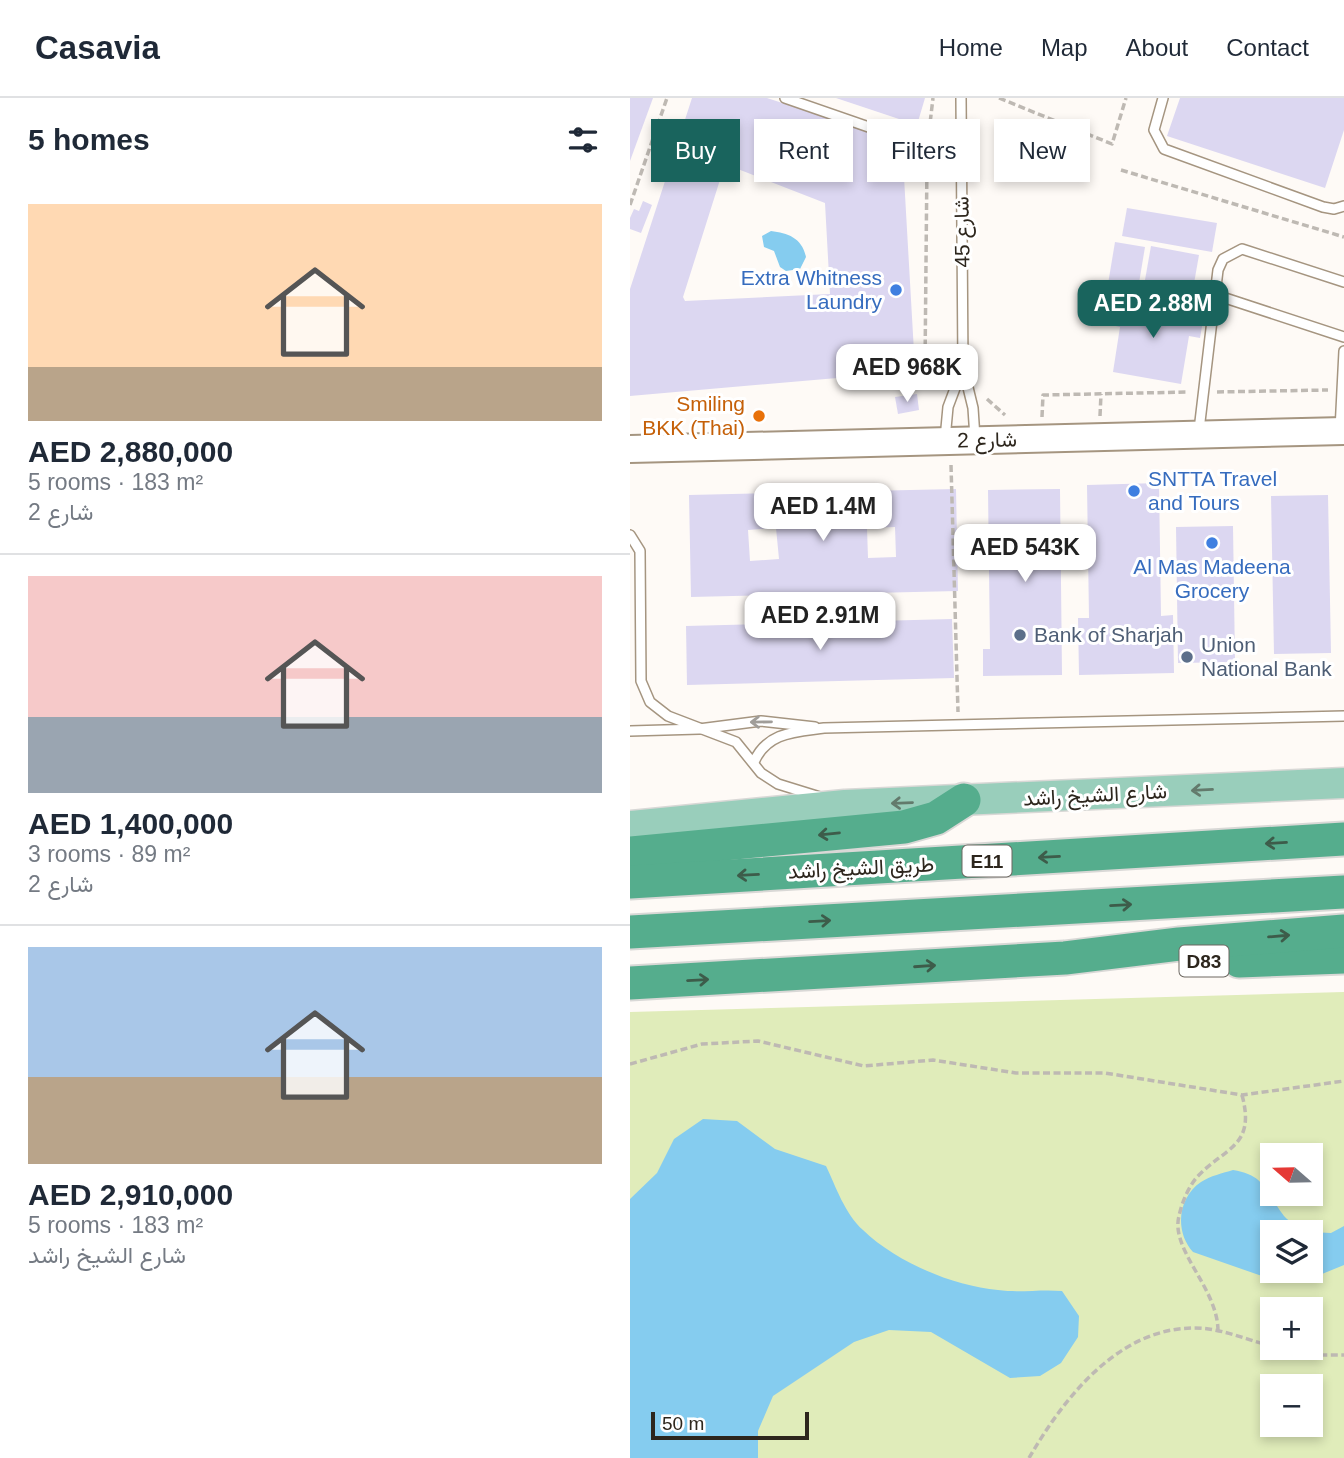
<!DOCTYPE html>
<meta charset="utf-8">
<style>
:root{--surface:#fff;--page:#f2f2f3;--text:#1f2937;--muted:#747a83;--line:#e0e1e3;--accent:#19645d}
body{margin:0;font-family:Helvetica,Vazirmatn,sans-serif;background:var(--page);color:var(--text);height:100vh;display:flex;flex-direction:column;font-size:26px;white-space:nowrap}
*{box-sizing:border-box;margin:0}
p{font-size:23px;color:var(--muted)}
.icon{flex:none;width:38px;height:38px;fill:none;stroke:currentColor;stroke-width:2;stroke-linecap:round;stroke-linejoin:round}
.map{position:relative;flex:1;overflow:hidden}
.sheet{display:flex;flex-direction:column;background:var(--surface);width:630px}
.sheet>*{flex:none}
.top-card{position:absolute;left:21px;top:21px;width:588px;height:63px;display:flex;gap:14px}
.needle{width:46px;rotate:290deg}
.tools{position:absolute;left:630px;top:1045px;display:grid;gap:14px}
.tools a{display:grid;place-items:center;width:63px;height:63px;border-radius:0px;background:var(--surface);box-shadow:0 4px 10px #0003;font-size:35px}
.scale{position:absolute;left:21px;bottom:18px;width:158px;box-sizing:border-box;padding-left:7px;border:4px solid #2d261d;border-top:0;font-size:19px;line-height:24px;white-space:nowrap;color:#2d261d;-webkit-text-stroke:5px #fff;paint-order:stroke}
.price{position:absolute;translate:-50% -60px;padding:0 16px;border-radius:14px;background:#fff;color:#222;font-size:23px;line-height:46px;filter:drop-shadow(0 2px 4px #0008)}
.price::after{content:'';position:absolute;left:50%;top:42px;width:21px;height:16px;margin-left:-10px;background:inherit;clip-path:polygon(0 0,100% 0,50% 100%)}
.price.selected{background:var(--accent);color:#fff}
ul{padding:0;list-style:none}
li{display:grid;align-content:center;gap:14px;height:371px;padding:0 28px}
li+li{border-top:2px solid var(--line)}
li span{display:grid;place-items:center;height:217px;border-radius:0px;color:#555}
li>.icon{margin-inline-start:auto}
span .icon{width:126px;height:126px;fill:#fffc;stroke-width:1}
li b{font-size:30px}
h2{display:flex;justify-content:space-between;align-items:center;height:84px;padding:0 28px;font-size:30px}
.pill{padding:0 24px;border-radius:0px;background:var(--surface);box-shadow:0 4px 10px #0003;font-size:24px;line-height:63px}
.pill.selected{background:var(--accent);color:#fff}
header{display:flex;align-items:center;gap:42px;box-sizing:border-box;height:98px;padding:0 35px;background:var(--surface);border-bottom:2px solid var(--line)}
header strong{font-size:33px}
nav{display:flex;gap:38px;margin-inline-start:auto;font-size:24px}
main{display:flex;flex:1;min-height:0}
.map>svg:first-child{display:block}
</style>
<header>
<strong>Casavia</strong>
<nav><a>Home</a><a>Map</a><a>About</a><a>Contact</a></nav>
</header>
<main>
<section class="sheet">
<h2>5 homes<svg class="icon" aria-label="filters" viewBox="0 0 24 24"><path d="M4 7h16M4 17h16"/><circle cx="9" cy="7" r="2"/><circle cx="15" cy="17" r="2"/></svg></h2>
<ul>
<li><span style="background:linear-gradient(#ffd9b3 75%,#b9a48a 0)"><svg class="icon" aria-label="home" viewBox="0 0 24 24"><path d="M3 11l9-7 9 7M6 9v11h12V9"/></svg></span><div><b>AED 2,880,000</b><p>5 rooms · 183 m²</p><p>شارع 2</p></div></li>
<li><span style="background:linear-gradient(#f6c9c9 65%,#9aa5b1 0)"><svg class="icon" aria-label="home" viewBox="0 0 24 24"><path d="M3 11l9-7 9 7M6 9v11h12V9"/></svg></span><div><b>AED 1,400,000</b><p>3 rooms · 89 m²</p><p>شارع 2</p></div></li>
<li><span style="background:linear-gradient(#a9c7e8 60%,#b9a48a 0)"><svg class="icon" aria-label="home" viewBox="0 0 24 24"><path d="M3 11l9-7 9 7M6 9v11h12V9"/></svg></span><div><b>AED 2,910,000</b><p>5 rooms · 183 m²</p><p>شارع الشيخ راشد</p></div></li>
</ul>
</section>
<div class="map">
<svg width="714" height="1360" viewBox="0 0 714 1360">
<rect width="100%" height="100%" fill="#fefaf6"/>
<path fill="#e0ecba" fill-rule="evenodd" d="M 714,894 L 714,1360 L 0,1360 L 0,914 ZM 642,1057 L 681,1057 L 681,1096 L 642,1096 ZM 642,1134 L 681,1134 L 681,1172 L 642,1172 ZM 642,1211 L 681,1211 L 681,1250 L 642,1250 ZM 642,1288 L 681,1288 L 681,1326 L 642,1326 Z"/>
<g fill="#85ccef">
<path d="M 141,133 C 158,135 172,140 176,159 L 170,171 L 156,173 L 150,169 L 144,153 L 134,149 L 132,138 Z"/>
<path d="M 73,1021 L 107,1023 L 145,1051 L 196,1068 C 206,1089 215,1116 233,1132 C 266,1164 323,1188 368,1192 C 389,1195 411,1191 432,1193 L 449,1218 L 448,1239 L 431,1265 L 410,1278 L 380,1280 L 301,1234 L 259,1232 L 224,1244 L 143,1298 L 128,1333 L 128,1360 L 0,1360 L 0,1101 L 27,1075 L 44,1041 Z"/>
<path d="M 603,1072 C 636,1077 636,1095 654,1118 C 660,1125 670,1129 677,1134 L 642,1134 L 642,1172 L 681,1172 L 681,1134 L 701,1135 L 714,1128 L 714,1167 L 670,1185 L 649,1184 L 563,1154 C 545,1135 547,1100 571,1084 C 580,1078 593,1075 603,1072 Z"/>
</g>
<g fill="#dcd7f1" fill-rule="evenodd">
<polygon points="0,0 23,0 0,63"/>
<path d="M 62,0 L 137,0 L 272,44 L 284,254 L 265,275 L 0,298 L 0,191 ZM 95,66 L 195,105 L 200,196 L 55,203 L 53,199 Z"/>
<polygon points="206,0 295,0 287,27"/>
<polygon points="550,0 714,0 714,32 695,90 537,38"/>
<polygon points="13,103 22,107 11,135 0,131 0,120 4,111 9,113"/>
<polygon points="497,110 587,125 582,154 492,138"/>
<polygon points="485,144 515,149 506,203 476,198"/>
<polygon points="521,148 569,157 560,208 512,199"/>
<polygon points="481,201 574,217 570,240 559,238 551,286 483,274 490,229 477,226"/>
<polygon points="287,296 289,312 268,316 265,299"/>
<polygon points="529,385 531,518 543,517 544,575 449,577 448,520 459,520 457,387"/>
<path d="M 326,391 L 328,493 L 61,499 L 59,397 ZM 265,429 L 266,459 L 238,460 L 237,430 ZM 146,430 L 149,461 L 120,463 L 118,432 Z"/>
<polygon points="430,391 432,577 353,578 353,551 360,551 358,392"/>
<polygon points="698,397 701,555 644,556 641,398"/>
<polygon points="603,428 605,564 548,565 546,429"/>
<polygon points="322,521 324,580 57,587 56,528"/>
</g>
<g fill="none" stroke-linecap="round" stroke-linejoin="round">
<defs>
<g id="lane">
<polyline points="155,0 331,61"/>
<polyline points="331,0 333,269 343,310 345,340"/>
<polyline points="533,0 524,32 534,51 693,109 704,111 714,108"/>
<polyline points="586,197 714,239"/>
<polyline points="569,332 588,172 593,161 612,151 714,184"/>
<polyline points="710,332 714,253"/>
<polyline points="315,341 318,309 333,269"/>
<polyline points="0,437 10,453 11,583 20,604 38,618 106,644 131,675 148,686 190,699"/>
<polyline points="0,633 69,631 131,623 185,629"/>
<path d="M 124,664 C 137,634 165,634 194,630 L 714,618"/>
</g>
<polyline id="secondary" points="0,351 714,333"/>
<polyline id="primary" points="0,728 215,707 714,685"/>
<g id="highway">
<polyline points="0,755 274,729 306,720 334,702"/>
<polyline points="0,784 714,741"/>
<polyline points="0,834 714,794"/>
<polyline points="609,863 714,859"/>
<polyline points="0,885 435,860 549,846 714,833"/>
</g>
</defs>
<use href="#lane" stroke="#a59580" stroke-width="12"/>
<use href="#secondary" stroke="#a59580" stroke-width="30"/>
<use href="#primary" stroke="#d9d8d6" stroke-width="33"/>
<use href="#highway" stroke="#d9d8d6" stroke-width="37"/>
<g stroke="#beb9b3" stroke-width="3.5" stroke-dasharray="7 3.5" stroke-linecap="butt">
<polyline points="369,0 482,46 496,0"/>
<polyline points="299,34 303,0"/>
<polyline points="297,63 295,268 319,269"/>
<polyline points="491,72 714,139"/>
<polyline points="0,107 37,0"/>
<polyline points="587,294 698,292"/>
<polyline points="357,301 375,317"/>
<polyline points="470,318 471,296"/>
<polyline points="412,319 413,297 558,294"/>
<polyline points="321,367 328,614"/>
<polyline points="0,966 72,946 128,943 234,968 303,962 386,975 475,975 612,997 714,983"/>
<path d="M 588,1233 C 588,1190 540,1152 549,1118 C 552,1104 558,1090 567,1079 C 595,1049 626,1049 612,997"/>
<polyline points="649,1250 684,1257 714,1257"/>
<path d="M 399,1360 C 434,1300 488,1230 564,1230 C 592,1230 616,1242 642,1248"/>
</g>
<use href="#lane" stroke="#fff" stroke-width="9"/>
<use href="#secondary" stroke="#fff" stroke-width="26"/>
<use href="#primary" stroke="#99cebb" stroke-width="30"/>
<use href="#highway" stroke="#55ad8d" stroke-width="33"/>
</g>
<defs><path id="oneway-shaft" d="M-6 0H5M1.5-3L5.5 0L1.5 3" fill="none" stroke-width="1.6" stroke-linecap="round" stroke-linejoin="round" transform="scale(1.75)"/></defs>
<use stroke="#a09d99" href="#oneway-shaft" transform="translate(131 624) rotate(179)"/>
<g stroke="#637a6c">
<use href="#oneway-shaft" transform="translate(572 692) rotate(177)"/>
<use href="#oneway-shaft" transform="translate(272 705) rotate(178)"/>
</g>
<g stroke="#3d5c4a">
<use href="#oneway-shaft" transform="translate(199 736) rotate(174)"/>
<use href="#oneway-shaft" transform="translate(646 745) rotate(177)"/>
<use href="#oneway-shaft" transform="translate(419 759) rotate(177)"/>
<use href="#oneway-shaft" transform="translate(118 777) rotate(177)"/>
<use href="#oneway-shaft" transform="translate(491 807) rotate(-3)"/>
<use href="#oneway-shaft" transform="translate(190 823) rotate(-3)"/>
<use href="#oneway-shaft" transform="translate(649 838) rotate(-5)"/>
<use href="#oneway-shaft" transform="translate(295 868) rotate(-4)"/>
<use href="#oneway-shaft" transform="translate(68 882) rotate(-3)"/>
</g>
<g fill="#3f7fe0" stroke="#fff" stroke-width="2.5">
<circle cx="266" cy="192" r="7"/>
<circle cx="504" cy="393" r="7"/>
<circle cx="582" cy="445" r="7"/>
</g>
<circle fill="#e8710a" stroke="#fff" stroke-width="2.5" cx="129" cy="318" r="7"/>
<g fill="#5c6f8a" stroke="#fff" stroke-width="2.5">
<circle cx="390" cy="537" r="7"/>
<circle cx="557" cy="559" r="7"/>
</g>
<g text-anchor="middle" stroke-width="6" stroke-linejoin="round" paint-order="stroke">
<g fill="#fff" stroke="#6c6761" stroke-width="2">
<rect x="332.5" y="747.5" width="49" height="31" rx="5"/>
<rect x="549.5" y="847.5" width="49" height="31" rx="5"/>
</g>
<g font-size="19" font-weight="bold" fill="#2d261d">
<text x="357" y="770">E11</text>
<text x="574" y="870">D83</text>
</g>
<g font-size="21" fill="#2d261d" stroke="#fff">
<text transform="translate(332 134) rotate(-91)" y="7">شارع 45</text>
<text transform="translate(357 342) rotate(-1)" y="7">شارع 2</text>
<text transform="translate(465 697) rotate(-3)" y="7">شارع الشيخ راشد</text>
<text transform="translate(231 770) rotate(-3)" y="7">طريق الشيخ راشد</text>
</g>
<g font-size="21" fill="#366cbe" stroke="#fff" text-anchor="end">
<text x="252" y="187">Extra Whitness<tspan x="252" dy="24">Laundry</tspan></text>
<text x="518" y="388" text-anchor="start">SNTTA Travel<tspan x="518" dy="24">and Tours</tspan></text>
<text x="582" y="476" text-anchor="middle">Al Mas Madeena<tspan x="582" dy="24">Grocery</tspan></text>
</g>
<g font-size="21" fill="#c56008" stroke="#fff" text-anchor="end">
<text x="115" y="313">Smiling<tspan x="115" dy="24">BKK (Thai)</tspan></text>
</g>
<g font-size="21" fill="#4e5e75" stroke="#fff" text-anchor="start">
<text x="404" y="544">Bank of Sharjah</text>
<text x="571" y="554">Union<tspan x="571" dy="24">National Bank</tspan></text>
</g>
</g>
</svg>
<div class="tools">
<a><svg class="needle" viewBox="-14 -14 28 28"><path d="M0-13l5 13h-10z" fill="#e53935"/><path d="M0 13l5-13h-10z" fill="#747a83"/></svg></a>
<a><svg class="icon" aria-label="layers" viewBox="0 0 24 24"><path d="M12 4l9 5-9 5-9-5zM3 14l9 5 9-5"/></svg></a>
<a>+</a>
<a>−</a>
</div>
<div class="scale">50 m</div>
<b class="price selected" style="left:523px;top:242px">AED 2.88M</b>
<b class="price" style="left:277px;top:306px">AED 968K</b>
<b class="price" style="left:193px;top:445px">AED 1.4M</b>
<b class="price" style="left:395px;top:486px">AED 543K</b>
<b class="price" style="left:190px;top:554px">AED 2.91M</b>
<div class="top-card">
<a class="pill selected">Buy</a>
<a class="pill">Rent</a>
<a class="pill">Filters</a>
<a class="pill">New</a>
</div>
</div>
</main>
